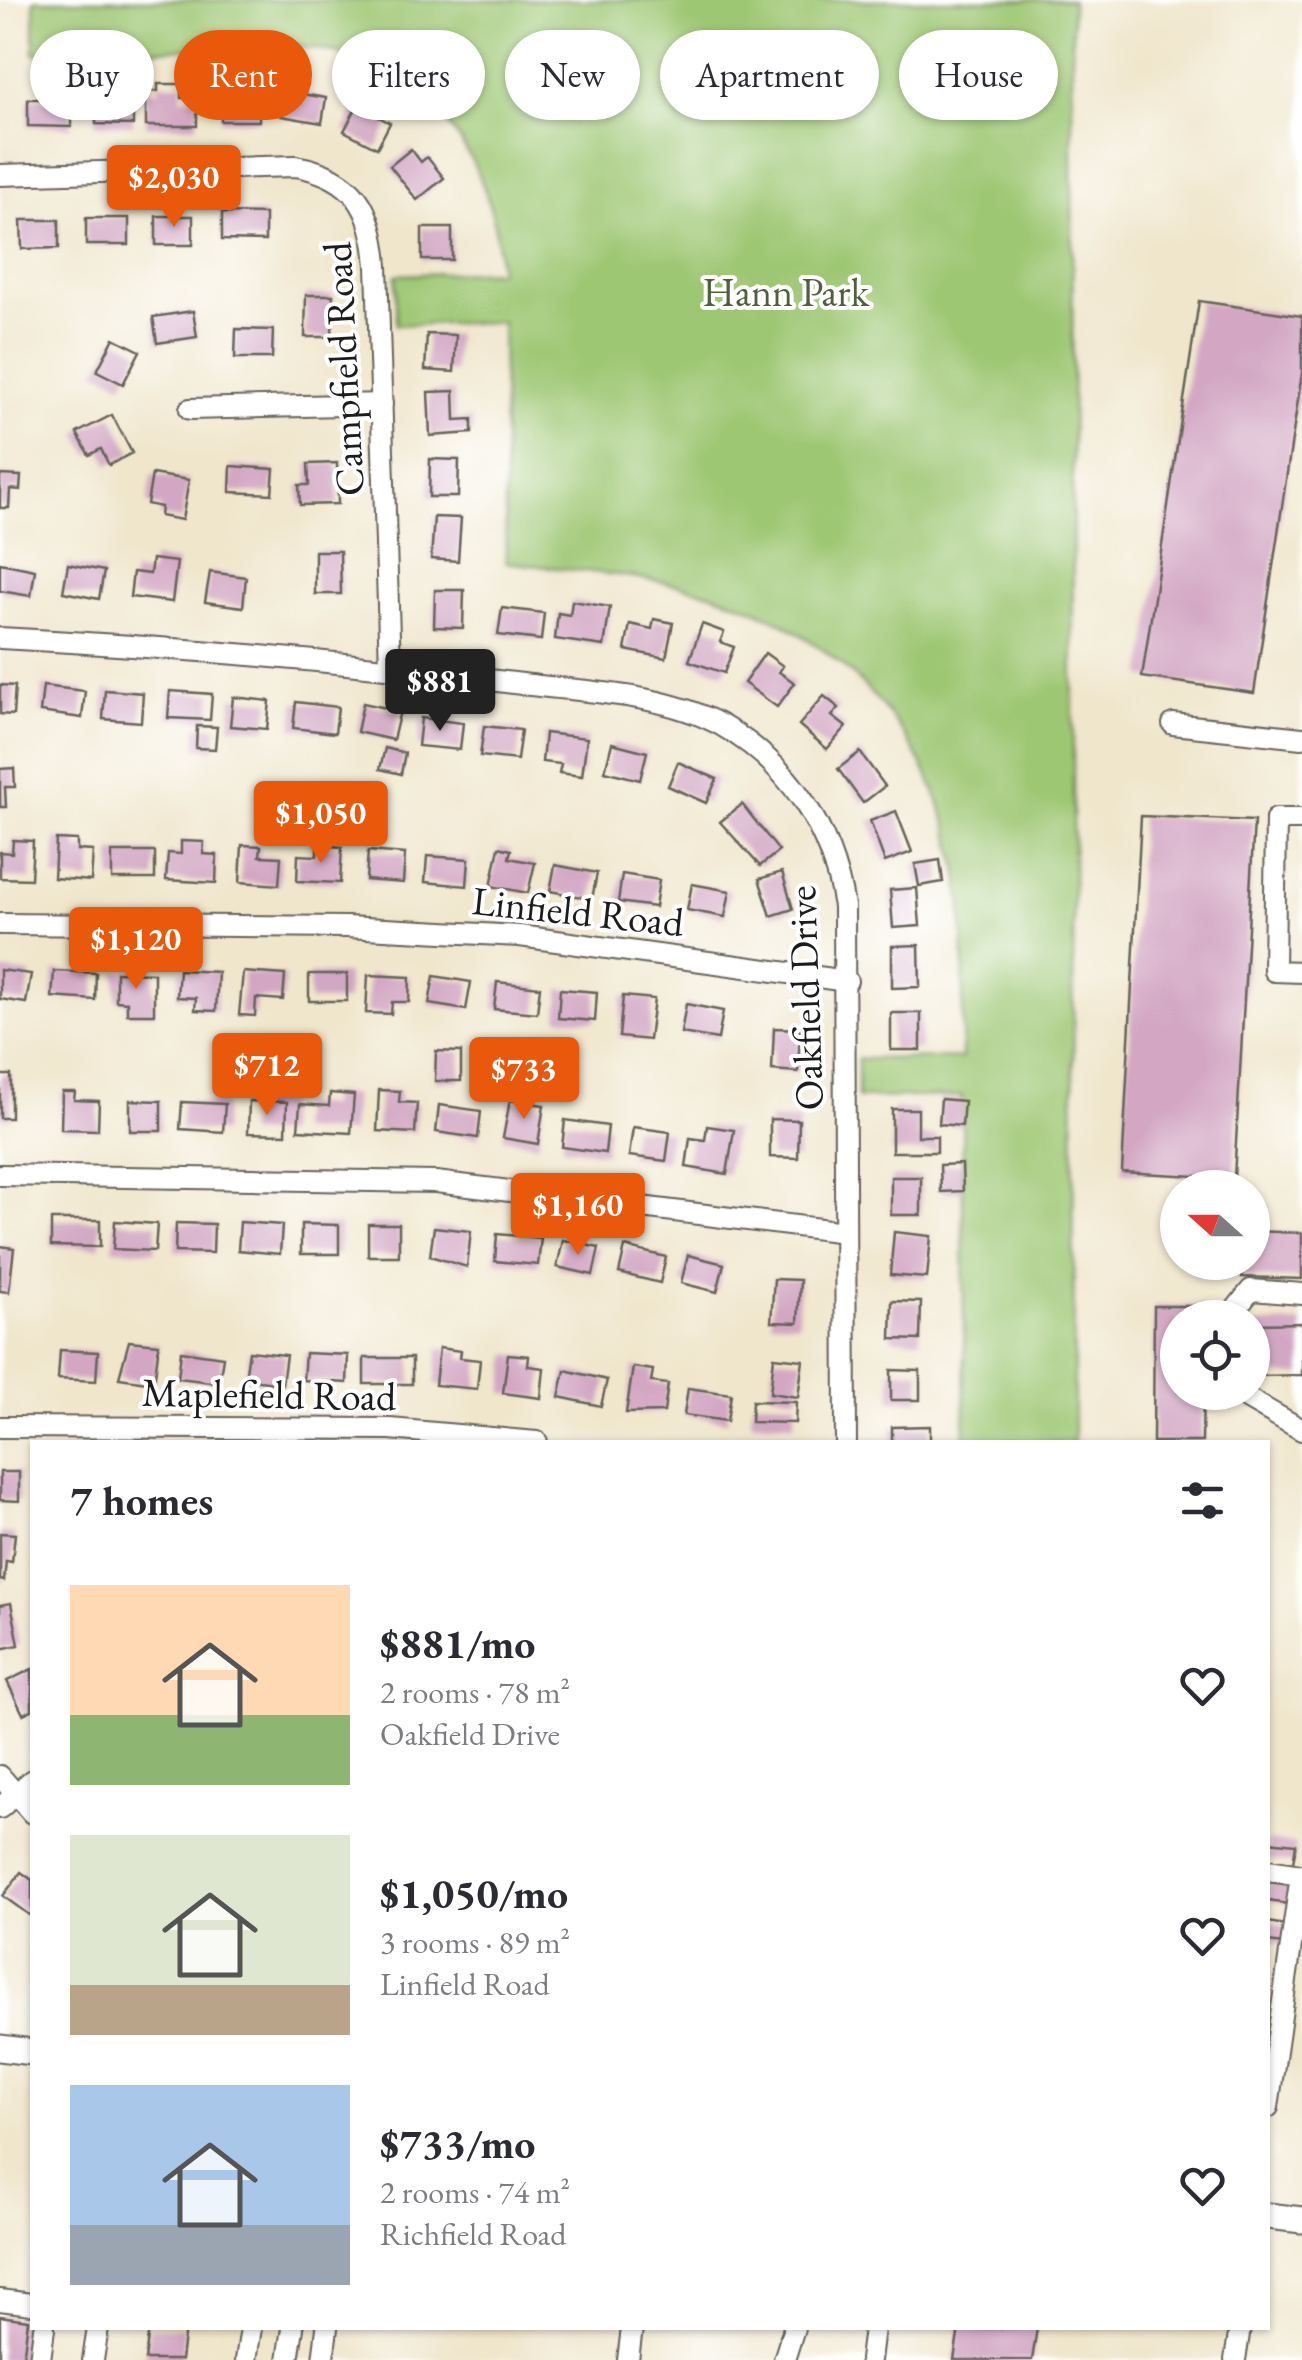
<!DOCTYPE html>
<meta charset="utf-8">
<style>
:root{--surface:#fff;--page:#f2f2f3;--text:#2b2b33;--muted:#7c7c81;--accent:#ea580c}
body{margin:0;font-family:"EB Garamond",serif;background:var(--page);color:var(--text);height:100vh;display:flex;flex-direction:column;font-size:38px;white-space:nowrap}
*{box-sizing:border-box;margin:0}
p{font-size:32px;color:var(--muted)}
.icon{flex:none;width:55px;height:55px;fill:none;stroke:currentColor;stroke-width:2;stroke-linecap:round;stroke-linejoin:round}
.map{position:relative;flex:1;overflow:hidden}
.details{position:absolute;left:30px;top:1440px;width:1240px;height:890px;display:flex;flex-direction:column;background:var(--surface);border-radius:0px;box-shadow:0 2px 8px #0004}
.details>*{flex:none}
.hud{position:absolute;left:30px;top:30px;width:1242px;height:90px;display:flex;gap:20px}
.needle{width:65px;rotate:291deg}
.buttons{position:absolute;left:1160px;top:1170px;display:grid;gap:20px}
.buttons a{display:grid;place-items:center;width:110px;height:110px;border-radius:50%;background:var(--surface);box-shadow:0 2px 8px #0004;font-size:50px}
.price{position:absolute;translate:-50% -85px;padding:0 22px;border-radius:10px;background:var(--accent);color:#fff;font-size:32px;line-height:65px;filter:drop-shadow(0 2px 5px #0008)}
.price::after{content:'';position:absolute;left:50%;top:60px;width:30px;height:22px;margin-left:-15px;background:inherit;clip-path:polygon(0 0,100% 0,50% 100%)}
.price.active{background:#222;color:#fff}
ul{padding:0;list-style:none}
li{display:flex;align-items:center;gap:30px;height:250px;padding:0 40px}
li span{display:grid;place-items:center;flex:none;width:280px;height:200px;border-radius:0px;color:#555}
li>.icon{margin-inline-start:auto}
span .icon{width:120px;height:120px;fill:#fffc;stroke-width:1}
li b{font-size:42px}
h2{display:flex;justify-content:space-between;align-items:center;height:120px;padding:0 40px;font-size:42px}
.chip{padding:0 35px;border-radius:45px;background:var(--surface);box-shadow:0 2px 8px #0004;font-size:35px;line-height:90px}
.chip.active{background:var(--accent);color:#fff}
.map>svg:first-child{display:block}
</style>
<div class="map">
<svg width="1302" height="2360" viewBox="0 0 1302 2360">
<rect width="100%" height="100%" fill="#fff"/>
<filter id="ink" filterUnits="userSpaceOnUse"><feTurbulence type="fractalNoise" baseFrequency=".01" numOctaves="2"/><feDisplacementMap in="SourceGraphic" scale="20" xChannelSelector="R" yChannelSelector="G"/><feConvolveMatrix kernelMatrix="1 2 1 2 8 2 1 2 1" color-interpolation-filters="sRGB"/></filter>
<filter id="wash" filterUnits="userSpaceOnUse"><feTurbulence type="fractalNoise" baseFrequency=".0048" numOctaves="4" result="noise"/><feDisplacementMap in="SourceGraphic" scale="40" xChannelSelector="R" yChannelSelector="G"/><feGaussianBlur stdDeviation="2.25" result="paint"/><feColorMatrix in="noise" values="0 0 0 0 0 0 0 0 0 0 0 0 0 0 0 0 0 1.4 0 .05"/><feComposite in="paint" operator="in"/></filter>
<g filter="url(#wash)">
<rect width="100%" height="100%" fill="#f0e6cc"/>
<path fill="#9ec773" stroke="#5d7248" stroke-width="2.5" d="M 34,0 L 1072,0 L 1074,1442 L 965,1442 L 962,1096 L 858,1098 L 858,1059 L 962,1058 C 962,1000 967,940 959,882 C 942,744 843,633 710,593 C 645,574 573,571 506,562 L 502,322 L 396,325 L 396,275 L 499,271 C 499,166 430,69 324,50 C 286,43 248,47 210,48 C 151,50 92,52 34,54 Z"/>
<g id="blocks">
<g fill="#d3a7c4">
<polygon points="158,84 181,84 181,98 197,98 197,126 146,126 146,91 158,91"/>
<polygon points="285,91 326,98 322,123 281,116"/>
<rect x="221" y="92" width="38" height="29"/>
<polygon points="96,95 133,96 133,125 96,124"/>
<polygon points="362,97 380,106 375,115 390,123 377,148 344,131"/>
<polygon points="28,99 71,99 71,127 28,126"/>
<polygon points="411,149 421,162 427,157 444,178 417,200 390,166"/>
<polygon points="222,213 265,214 265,241 222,240"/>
<rect x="156" y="216" width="37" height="29"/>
<rect x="86" y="218" width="43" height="27"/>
<polygon points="21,220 59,220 59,248 22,249"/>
<rect x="422" y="228" width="30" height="32"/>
<polygon points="306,295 333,295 332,337 305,337"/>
<polygon points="1199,301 1302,316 1302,373 1254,693 1142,677"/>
<polygon points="193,311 197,337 157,343 153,317"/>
<polygon points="236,329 273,330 272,358 235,358"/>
<polygon points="427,334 456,335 454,372 425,370"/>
<polygon points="114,338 140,351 123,384 97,371"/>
<polygon points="454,391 455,420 472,419 472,433 430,436 428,392"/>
<polygon points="112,415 132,453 109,465 101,449 89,455 77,433"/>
<polygon points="430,459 459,460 458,497 429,497"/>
<polygon points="337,463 338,504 300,505 299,485 309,485 308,464"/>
<polygon points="231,466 274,469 272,494 230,492"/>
<polygon points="152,474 189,480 182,520 160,516 161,507 147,504"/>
<polygon points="0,475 21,476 20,490 10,489 9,508 0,508"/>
<polygon points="434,517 461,518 458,561 431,559"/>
<polygon points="315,551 340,551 341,594 315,594"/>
<polygon points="152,559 177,562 172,602 130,597 133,572 150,574"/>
<polygon points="0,563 35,570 31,596 0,591"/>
<polygon points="68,564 104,571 99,599 63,592"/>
<polygon points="210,572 246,577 243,607 205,602"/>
<polygon points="435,590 464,590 463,628 434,627"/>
<polygon points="572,601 610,607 604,646 555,639 558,613 570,615"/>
<polygon points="502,608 544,613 541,640 498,635"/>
<polygon points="654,619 673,623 666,658 625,650 630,624 652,629"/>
<polygon points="702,624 724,632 720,642 734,647 724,673 689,661"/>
<polygon points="765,653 783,666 779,672 795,683 777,707 744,683"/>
<polygon points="0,685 15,686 13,715 0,714"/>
<polygon points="43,686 85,691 82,718 40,712"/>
<polygon points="105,690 143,693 141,722 103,719"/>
<polygon points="170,691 212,694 210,720 168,718"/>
<polygon points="824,696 839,708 832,716 846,727 827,749 799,725"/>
<polygon points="233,697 270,701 267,729 230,726"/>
<polygon points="296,702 338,707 335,733 293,728"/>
<polygon points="363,703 400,711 393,740 357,732"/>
<polygon points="421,718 463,723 460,750 418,746"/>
<polygon points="197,726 217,727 215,749 196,748"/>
<polygon points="484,726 521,730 517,760 480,756"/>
<polygon points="545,733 587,738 582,776 559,773 561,764 542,762"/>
<polygon points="612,743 647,752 640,780 605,771"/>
<polygon points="385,748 405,753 401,774 380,769"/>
<polygon points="860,752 885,786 863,803 838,769"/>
<polygon points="678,762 717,779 706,803 668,786"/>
<polygon points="14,768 15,787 5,787 6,807 0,807 0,769"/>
<polygon points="742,804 779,851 760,866 720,822"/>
<polygon points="896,811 912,852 885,862 870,821"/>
<polygon points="1141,816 1254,821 1234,1178 1122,1172"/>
<polygon points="56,839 77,840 77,850 93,851 91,881 54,878"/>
<polygon points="13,840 33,841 31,879 0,878 0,852 12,853"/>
<polygon points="181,841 204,842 203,854 217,855 216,883 166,880 168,853 181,854"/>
<polygon points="242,845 261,846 260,856 281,857 279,885 240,882"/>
<polygon points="317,845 342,847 340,883 297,881 298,855 317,856"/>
<polygon points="499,847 511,850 509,858 535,863 528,893 491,886"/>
<polygon points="368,851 405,854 403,883 366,880"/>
<rect x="112" y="852" width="43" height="27"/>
<polygon points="427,856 469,859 467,886 425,882"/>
<polygon points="940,860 943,882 919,886 915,864"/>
<polygon points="555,865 597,873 592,899 550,891"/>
<polygon points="782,872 793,909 771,916 759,879"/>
<polygon points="622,874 659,880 655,907 618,902"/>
<polygon points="692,884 730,891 725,917 687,910"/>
<polygon points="917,888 920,926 893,928 890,890"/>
<polygon points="919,945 920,987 892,988 892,946"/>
<polygon points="0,970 31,974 26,1003 0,999"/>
<polygon points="179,970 218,972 216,1011 195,1010 196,998 177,997"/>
<polygon points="54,971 96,973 95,1000 52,997"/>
<polygon points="116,972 154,973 154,1014 127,1014 127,1002 116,1001"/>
<polygon points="243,972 285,975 283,1000 256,998 255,1016 239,1015"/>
<rect x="309" y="974" width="38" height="27"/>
<polygon points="368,975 410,977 409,1002 392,1002 391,1014 366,1013"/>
<polygon points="434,976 471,982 466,1010 429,1004"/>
<polygon points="497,982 540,987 537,1013 494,1009"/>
<polygon points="560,989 597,992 595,1021 558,1018"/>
<polygon points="623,996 654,999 649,1040 619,1037"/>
<polygon points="686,1004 723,1011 718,1039 681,1033"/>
<rect x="891" y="1013" width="30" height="37"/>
<polygon points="774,1028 800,1029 798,1072 772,1070"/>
<polygon points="436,1051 461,1052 461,1081 435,1081"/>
<rect x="0" y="1075" width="11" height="43"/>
<polygon points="379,1090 400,1091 399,1102 417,1103 415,1133 377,1131"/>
<polygon points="62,1092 75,1092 74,1100 99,1101 98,1130 61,1129"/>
<polygon points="330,1093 354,1095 351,1133 298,1130 300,1104 329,1106"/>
<polygon points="941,1099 964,1101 962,1126 939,1124"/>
<polygon points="130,1100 161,1101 161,1131 130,1131"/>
<polygon points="510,1100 544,1105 538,1144 503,1138"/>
<polygon points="249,1101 287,1102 286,1134 248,1133"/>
<polygon points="182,1102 225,1104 223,1132 180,1129"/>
<polygon points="439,1105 481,1111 478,1138 436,1132"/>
<polygon points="892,1109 918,1109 918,1136 937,1136 937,1152 892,1152"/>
<polygon points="770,1119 799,1120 798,1158 770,1157"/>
<polygon points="565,1120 608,1126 605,1153 562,1147"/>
<polygon points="707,1126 734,1130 727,1174 686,1167 690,1138 705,1140"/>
<polygon points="633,1127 670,1132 666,1161 629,1156"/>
<polygon points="962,1164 963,1191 941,1192 940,1165"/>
<rect x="891" y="1177" width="30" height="38"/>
<polygon points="51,1220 100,1220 100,1247 51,1246"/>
<polygon points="115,1221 157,1224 155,1251 113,1249"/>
<polygon points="240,1222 282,1225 280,1254 238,1250"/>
<polygon points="176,1223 214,1224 213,1253 175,1252"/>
<polygon points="301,1224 339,1225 339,1254 301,1254"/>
<rect x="368" y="1224" width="31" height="32"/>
<polygon points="434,1227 471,1231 467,1267 430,1256"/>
<polygon points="1252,1231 1302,1233 1302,1279 1242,1277 1243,1262 1252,1262"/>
<polygon points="894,1232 931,1236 927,1278 890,1275"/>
<polygon points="497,1234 541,1238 538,1265 495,1261"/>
<polygon points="563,1240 599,1248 593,1275 557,1267"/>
<polygon points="0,1246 14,1248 9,1292 0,1291"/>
<polygon points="625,1247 666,1257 660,1283 619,1273"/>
<polygon points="688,1255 724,1264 717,1292 681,1283"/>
<polygon points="774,1279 800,1280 798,1323 771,1322"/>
<polygon points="892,1301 921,1302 920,1340 891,1339"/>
<polygon points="1154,1306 1203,1306 1203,1318 1178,1318 1178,1392 1203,1392 1202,1442 1153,1442"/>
<polygon points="1302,1323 1302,1375 1257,1376 1256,1324"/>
<polygon points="129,1341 159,1344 154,1383 119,1378"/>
<polygon points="439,1348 461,1351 460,1358 480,1360 477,1389 435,1385"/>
<polygon points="60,1350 98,1352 96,1381 58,1379"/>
<polygon points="181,1351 223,1357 219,1383 178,1378"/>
<polygon points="249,1351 286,1355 282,1384 245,1379"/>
<polygon points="305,1353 348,1355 347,1383 303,1380"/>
<polygon points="508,1354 529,1356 528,1366 544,1368 541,1398 503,1393"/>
<polygon points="774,1357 803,1360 798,1397 770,1393"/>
<rect x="364" y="1358" width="48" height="26"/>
<polygon points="633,1367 653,1370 651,1382 668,1384 664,1412 626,1413"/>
<polygon points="565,1370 607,1380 601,1406 559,1397"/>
<polygon points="891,1370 920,1371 920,1400 891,1400"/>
<polygon points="688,1388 731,1394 727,1421 684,1415"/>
<polygon points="752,1401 796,1402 795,1423 751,1422"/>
<polygon points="930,1426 930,1442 892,1442 892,1427"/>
<polygon points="0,1472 19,1472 19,1501 0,1500"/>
<polygon points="0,1533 15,1534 12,1562 6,1561 4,1581 0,1580"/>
<polygon points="11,1603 19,1645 0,1649 0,1605"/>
<polygon points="32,1669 32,1710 23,1714 7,1681"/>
<polygon points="1268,1841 1296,1844 1293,1863 1268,1860"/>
<polygon points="21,1872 32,1880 32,1917 3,1896"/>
<polygon points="1268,1882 1291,1885 1288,1904 1268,1901"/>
<polygon points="1268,1922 1285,1925 1283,1944 1268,1942"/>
<polygon points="0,2316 28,2320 23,2360 0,2360"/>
<polygon points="149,2328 185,2328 181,2360 145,2360"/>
<polygon points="959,2328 1037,2328 1032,2360 954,2360"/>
</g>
</g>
</g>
<g filter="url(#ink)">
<use href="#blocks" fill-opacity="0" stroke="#66635a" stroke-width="2.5"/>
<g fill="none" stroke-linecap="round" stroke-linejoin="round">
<defs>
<g id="minor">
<path d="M 0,175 L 296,166 C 356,177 373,210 377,266 L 390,667"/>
<polyline points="190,409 382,404"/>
<path d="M 0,638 C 172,647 342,661 514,683 C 581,692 661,692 721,725 C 790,764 831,829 844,906 L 846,1442"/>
<polyline points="1173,724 1302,738"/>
<polyline points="1302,819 1276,819 1274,971 1302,972"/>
<polyline points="0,924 346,927 520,936 847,981"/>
<polyline points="0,1175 436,1182 845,1232"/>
<polyline points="1229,1318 1251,1290 1302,1294"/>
<polyline points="1236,1392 1302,1430"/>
<polyline points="0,1427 390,1429 537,1442"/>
<polyline points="0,1776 32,1813"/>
<polyline points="0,1808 32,1780"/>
<polyline points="1268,1870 1301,1875 1268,2107"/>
<polyline points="0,2300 32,2304"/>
<polyline points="40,2360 44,2328"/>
<polyline points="93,2360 98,2328"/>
<polyline points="246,2360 251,2328"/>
<polyline points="288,2360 293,2328"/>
<polyline points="323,2360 327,2328"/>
<polyline points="628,2360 632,2328"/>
<polyline points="784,2360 794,2328"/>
<polyline points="870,2360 874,2328"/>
<polyline points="1235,2360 1240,2328"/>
</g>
<g id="major">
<polyline points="0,2048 32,2052"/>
<polyline points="1268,2216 1302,2220"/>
</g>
</defs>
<use href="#minor" stroke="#66635a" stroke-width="24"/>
<use href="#major" stroke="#66635a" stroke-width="29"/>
<use href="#minor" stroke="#fff" stroke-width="20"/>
<use href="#major" stroke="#fff" stroke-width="25"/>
</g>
</g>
<g text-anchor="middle" stroke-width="8" stroke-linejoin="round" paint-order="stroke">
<g font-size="40" fill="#50603f" stroke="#fff">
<text x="786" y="306">Hann Park</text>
</g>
<g font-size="40" fill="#1c1c1c" stroke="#fff">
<text transform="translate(343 369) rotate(-93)" y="14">Campfield Road</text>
<text transform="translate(578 911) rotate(6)" y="14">Linfield Road</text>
<text transform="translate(805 998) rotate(-92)" y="14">Oakfield Drive</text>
<text transform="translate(269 1394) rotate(1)" y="14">Maplefield Road</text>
</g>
</g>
</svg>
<div class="buttons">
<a><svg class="needle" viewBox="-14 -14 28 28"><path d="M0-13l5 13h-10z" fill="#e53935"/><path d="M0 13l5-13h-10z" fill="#7c7c81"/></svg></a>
<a><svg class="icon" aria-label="locate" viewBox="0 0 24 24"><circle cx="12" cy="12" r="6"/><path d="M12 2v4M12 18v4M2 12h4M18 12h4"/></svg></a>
</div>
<b class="price" style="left:174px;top:230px">$2,030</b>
<b class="price active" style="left:440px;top:734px">$881</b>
<b class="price" style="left:321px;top:866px">$1,050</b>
<b class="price" style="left:136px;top:992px">$1,120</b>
<b class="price" style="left:267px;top:1118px">$712</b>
<b class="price" style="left:524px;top:1122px">$733</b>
<b class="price" style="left:578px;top:1258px">$1,160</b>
<div class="hud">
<a class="chip">Buy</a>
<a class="chip active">Rent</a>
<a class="chip">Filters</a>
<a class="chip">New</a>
<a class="chip">Apartment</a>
<a class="chip">House</a>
</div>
<section class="details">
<h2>7 homes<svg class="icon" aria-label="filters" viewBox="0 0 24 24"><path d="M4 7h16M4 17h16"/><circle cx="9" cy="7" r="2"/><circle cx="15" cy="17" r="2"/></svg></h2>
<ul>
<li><span style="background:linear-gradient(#ffd9b3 65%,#8fb573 0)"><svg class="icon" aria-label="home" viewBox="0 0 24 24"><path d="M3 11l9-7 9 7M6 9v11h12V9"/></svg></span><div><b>$881/mo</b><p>2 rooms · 78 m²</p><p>Oakfield Drive</p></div><svg class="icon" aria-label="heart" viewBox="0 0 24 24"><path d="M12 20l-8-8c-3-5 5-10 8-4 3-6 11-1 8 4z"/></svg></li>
<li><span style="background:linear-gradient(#dfe7d0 75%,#b9a48a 0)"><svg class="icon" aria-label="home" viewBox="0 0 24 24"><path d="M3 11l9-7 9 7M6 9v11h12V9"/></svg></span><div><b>$1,050/mo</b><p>3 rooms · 89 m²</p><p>Linfield Road</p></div><svg class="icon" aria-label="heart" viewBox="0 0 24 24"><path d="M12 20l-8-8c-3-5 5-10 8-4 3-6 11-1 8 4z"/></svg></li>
<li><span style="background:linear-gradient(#a9c7e8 70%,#9aa5b1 0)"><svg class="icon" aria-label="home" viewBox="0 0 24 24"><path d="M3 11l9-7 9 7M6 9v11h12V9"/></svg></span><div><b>$733/mo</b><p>2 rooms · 74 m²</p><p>Richfield Road</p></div><svg class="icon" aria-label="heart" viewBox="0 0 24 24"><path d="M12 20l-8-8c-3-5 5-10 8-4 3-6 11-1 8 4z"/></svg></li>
</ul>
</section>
</div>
